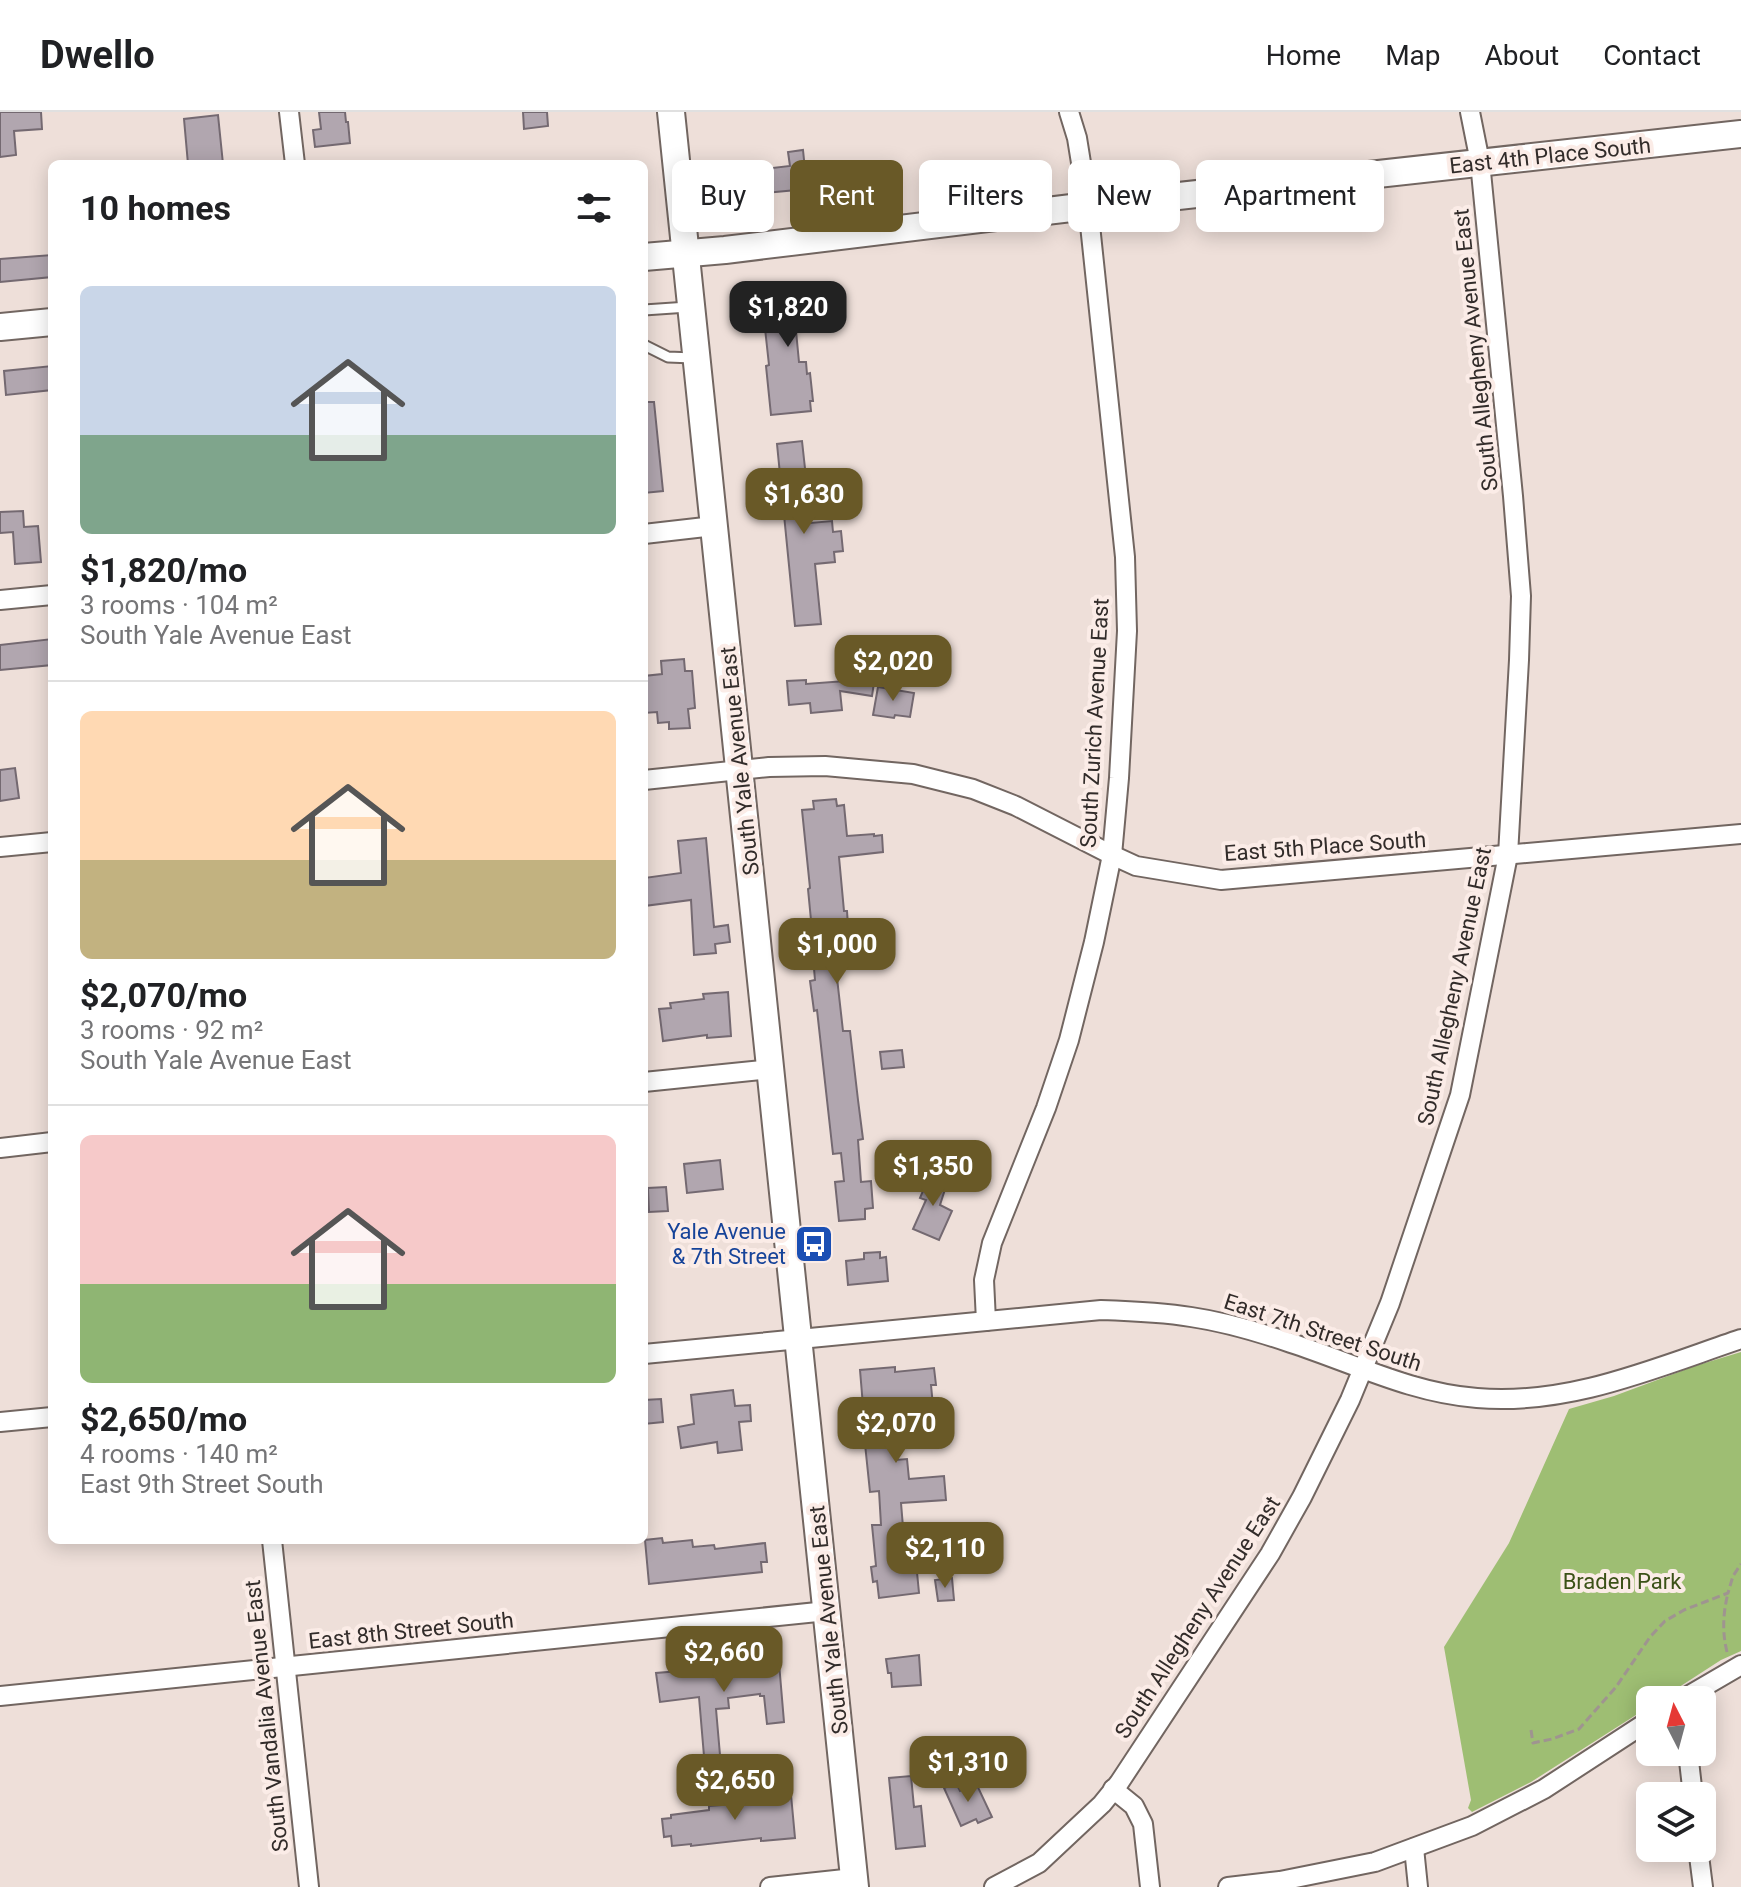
<!DOCTYPE html>
<meta charset="utf-8">
<style>
:root{--surface:#fff;--page:#f6f6f6;--text:#202124;--muted:#757577;--line:#e0e0e0;--accent:#695927}
body{margin:0;font-family:Roboto,sans-serif;background:var(--page);color:var(--text);height:100vh;display:flex;flex-direction:column;font-size:30px;white-space:nowrap}
*{box-sizing:border-box;margin:0}
p{font-size:26px;color:var(--muted)}
.icon{flex:none;width:44px;height:44px;fill:none;stroke:currentColor;stroke-width:2;stroke-linecap:round;stroke-linejoin:round}
.map{position:relative;flex:1;overflow:hidden}
.details{position:absolute;left:48px;top:48px;width:600px;height:1384px;display:flex;flex-direction:column;background:var(--surface);border-radius:12px;box-shadow:0 4px 20px #0003}
.details>*{flex:none}
.banner{position:absolute;left:672px;top:48px;width:760px;height:72px;display:flex;gap:16px}
.needle{width:52px;rotate:354deg}
.buttons{position:absolute;left:1636px;top:1574px;display:grid;gap:16px}
.buttons a{display:grid;place-items:center;width:80px;height:80px;border-radius:12px;background:var(--surface);box-shadow:0 4px 20px #0003;font-size:40px}
.price{position:absolute;translate:-50% -68px;padding:0 18px;border-radius:16px;background:var(--accent);color:#fff;font-size:26px;line-height:52px;filter:drop-shadow(0 2px 4px #0008)}
.price::after{content:'';position:absolute;left:50%;top:48px;width:24px;height:18px;margin-left:-12px;background:inherit;clip-path:polygon(0 0,100% 0,50% 100%)}
.price.on{background:#222;color:#fff}
ul{padding:0;list-style:none}
li{display:grid;align-content:center;gap:16px;height:424px;padding:0 32px}
li+li{border-top:2px solid var(--line)}
li span{display:grid;place-items:center;height:248px;border-radius:12px;color:#555}
li>.icon{margin-inline-start:auto}
span .icon{width:144px;height:144px;fill:#fffc;stroke-width:1}
li b{font-size:34px}
h2{display:flex;justify-content:space-between;align-items:center;height:96px;padding:0 32px;font-size:34px}
.pill{padding:0 28px;border-radius:12px;background:var(--surface);box-shadow:0 4px 20px #0003;font-size:28px;line-height:72px}
.pill.on{background:var(--accent);color:#fff}
header{display:flex;align-items:center;gap:48px;box-sizing:border-box;height:112px;padding:0 40px;background:var(--surface);border-bottom:2px solid var(--line)}
header strong{font-size:38px}
nav{display:flex;gap:44px;margin-inline-start:auto;font-size:28px}
.map>svg:first-child{display:block}
</style>
<header>
<strong>Dwello</strong>
<nav><a>Home</a><a>Map</a><a>About</a><a>Contact</a></nav>
</header>
<div class="map">
<svg width="1741" height="1775" viewBox="0 0 1741 1775">
<rect width="100%" height="100%" fill="#eedfd9"/>
<polygon fill="#9ebe73" points="1741,1240 1741,1539 1721,1548 1659,1588 1650,1588 1650,1594 1531,1670 1472,1700 1468,1696 1471,1688 1444,1535 1509,1431 1569,1297 1614,1284 1695,1254"/>
<g fill="#b1a6af" stroke="#746971" stroke-width="2">
<polygon points="0,0 41,0 42,17 14,19 16,43 0,45"/>
<polygon points="319,0 345,0 346,10 348,10 350,31 315,35 313,18 321,17"/>
<polygon points="523,0 547,0 548,14 524,17"/>
<polygon points="218,3 223,52 188,52 184,7"/>
<polygon points="803,38 807,77 723,85 723,81 715,82 713,63 790,54 788,40"/>
<polygon points="52,143 52,165 0,170 0,147"/>
<polygon points="822,172 824,195 794,198 799,250 806,250 807,262 810,261 813,289 810,289 811,299 771,303 766,254 769,253 762,189 773,188 772,178"/>
<polygon points="52,254 52,278 6,283 4,259"/>
<polygon points="644,290 654,290 663,379 644,381"/>
<polygon points="802,329 811,411 832,409 833,420 841,419 843,439 834,440 835,450 815,452 821,512 795,514 777,332"/>
<polygon points="23,399 24,415 38,414 41,450 15,452 13,420 0,421 0,400"/>
<polygon points="52,527 52,553 0,558 0,533"/>
<polygon points="684,547 685,559 692,559 695,596 688,597 690,616 669,617 669,610 658,611 657,600 644,601 644,564 662,562 661,549"/>
<polygon points="860,562 875,564 872,584 840,579 842,598 811,601 810,591 789,593 787,569 806,568 806,572 859,568"/>
<polygon points="878,575 914,581 910,605 895,603 894,606 873,603"/>
<polygon points="15,656 19,686 0,689 0,658"/>
<polygon points="836,687 837,694 844,693 847,724 874,722 874,724 882,723 883,740 839,745 844,799 847,799 848,814 887,812 888,831 850,835 850,846 835,848 843,919 850,919 858,988 863,1027 858,1028 861,1070 871,1069 873,1096 865,1097 865,1107 839,1109 835,1070 844,1069 841,1041 833,1042 817,898 814,899 810,869 815,868 812,834 806,835 804,808 811,808 808,777 810,776 802,698 814,697 813,689"/>
<polygon points="706,726 714,815 728,813 730,830 715,832 716,841 694,843 691,788 644,794 644,766 681,761 678,729"/>
<polygon points="728,880 731,924 707,926 707,923 663,929 659,897 671,896 670,891 704,887 703,882"/>
<polygon points="902,938 904,955 882,957 880,940"/>
<polygon points="720,1048 723,1077 687,1081 684,1052"/>
<polygon points="931,1060 948,1068 940,1093 952,1099 939,1128 913,1117 926,1088 920,1086"/>
<polygon points="666,1075 668,1099 649,1100 648,1076"/>
<polygon points="880,1140 880,1146 886,1145 888,1169 848,1173 846,1149 864,1147 864,1141"/>
<polygon points="895,1255 895,1260 934,1256 936,1273 931,1273 935,1315 894,1319 896,1348 907,1347 909,1367 944,1364 946,1388 901,1391 903,1415 897,1415 900,1451 916,1450 919,1481 879,1486 877,1469 873,1470 871,1455 876,1454 872,1413 881,1413 879,1379 870,1380 865,1332 862,1332 860,1306 864,1306 860,1258"/>
<polygon points="733,1278 735,1294 750,1293 751,1309 739,1310 742,1338 718,1341 717,1330 681,1336 678,1315 694,1312 691,1283"/>
<polygon points="661,1287 663,1310 644,1312 644,1288"/>
<polygon points="662,1426 663,1431 692,1428 693,1435 714,1433 715,1437 765,1431 767,1450 761,1450 762,1460 649,1472 645,1428"/>
<polygon points="952,1466 954,1488 938,1489 935,1468"/>
<polygon points="919,1543 921,1573 892,1575 891,1561 888,1561 886,1547"/>
<polygon points="779,1551 784,1610 767,1612 764,1584 760,1584 760,1582 728,1586 729,1596 716,1597 720,1643 704,1644 699,1585 660,1590 656,1561"/>
<polygon points="911,1664 914,1695 921,1694 925,1734 896,1737 889,1666"/>
<polygon points="956,1671 960,1679 976,1671 992,1705 978,1711 976,1707 961,1714 944,1676"/>
<polygon points="790,1672 795,1726 761,1729 761,1726 691,1734 691,1732 672,1734 671,1724 664,1725 662,1707 671,1706 671,1703 709,1698 709,1694 772,1689 771,1673"/>
</g>
<g fill="none" stroke-linecap="round" stroke-linejoin="round">
<defs>
<g id="lane">
<polyline points="644,198 688,195"/>
<polyline points="644,233 668,245 693,246"/>
</g>
<g id="street">
<polyline points="289,0 295,52"/>
<polyline points="644,422 714,414"/>
<polyline points="0,488 52,483"/>
<polyline points="644,668 769,655 825,654 913,662 973,677 1016,694 1112,743 1136,754 1221,768 1741,722"/>
<polyline points="0,735 52,730"/>
<polyline points="644,970 771,957"/>
<polyline points="0,1036 52,1030"/>
<polyline points="986,1209 984,1168 992,1131 1046,996 1069,928 1094,830 1112,743 1119,666 1127,519 1125,445 1088,94 1077,26 1069,0"/>
<path d="M 644,1242 L 1101,1198 C 1131,1199 1161,1200 1191,1205 C 1225,1210 1259,1220 1291,1231 C 1353,1251 1411,1281 1477,1286 C 1569,1294 1655,1256 1741,1227"/>
<polyline points="0,1310 52,1305"/>
<polyline points="272,1428 309,1775"/>
<polyline points="0,1584 827,1499"/>
<polyline points="1681,1588 1741,1553"/>
<polyline points="1688,1640 1693,1684"/>
<polyline points="1113,1677 1134,1694 1143,1712 1150,1775"/>
<polyline points="1414,1736 1418,1775"/>
<polyline points="1698,1736 1703,1775"/>
<polyline points="770,1775 854,1766"/>
<polyline points="994,1775 1039,1751 1102,1692 1119,1671 1270,1442 1302,1385 1350,1288 1390,1191 1460,983 1508,743 1519,548 1521,484 1513,384 1480,50 1470,0"/>
<polyline points="1228,1775 1280,1769 1375,1750 1472,1714 1544,1677 1650,1608"/>
</g>
<g id="secondary">
<polyline points="671,0 855,1775"/>
<polyline points="644,145 725,138 1088,94 1741,22"/>
<polyline points="0,215 52,210"/>
</g>
</defs>
<use href="#lane" stroke="#726661" stroke-width="13"/>
<use href="#street" stroke="#726661" stroke-width="22"/>
<use href="#secondary" stroke="#726661" stroke-width="30"/>
<g stroke="#9f9490" stroke-width="3" stroke-dasharray="8 4" stroke-linecap="butt">
<path d="M 1727,1540 C 1722,1520 1723,1501 1728,1481"/>
<polyline points="1531,1618 1533,1631 1552,1627 1579,1617 1616,1575 1650,1525 1665,1509 1684,1498 1728,1481 1733,1464 1741,1452"/>
</g>
<use href="#lane" stroke="#fff" stroke-width="9"/>
<use href="#street" stroke="#fff" stroke-width="18"/>
<use href="#secondary" stroke="#fff" stroke-width="26"/>
</g>
<defs>
<symbol id="bus-square" viewBox="-11 -11 22 22"><rect x="-9" y="-9" width="18" height="18" rx="4" fill="#1a4fb4" stroke="#fbece7"/><path d="M-5-6H5V4H4V6H2V4H-2V6H-4V4H-5ZM-3.5-4V0h7V-4ZM-3.5 1.2v1.5H-2V1.2ZM2 1.2v1.5H3.5V1.2Z" fill="#fff"/></symbol>
</defs>
<g fill-rule="evenodd">
<use href="#bus-square" x="792" y="1110" width="44" height="44"/>
</g>
<g text-anchor="middle" stroke-width="8" stroke-linejoin="round" paint-order="stroke">
<g font-size="22" fill="#322c2a" stroke="#fbece7">
<text transform="translate(1550 43) rotate(-6)" y="8">East 4th Place South</text>
<text transform="translate(1475 238) rotate(-96)" y="8">South Allegheny Avenue East</text>
<text transform="translate(1094 611) rotate(-87)" y="8">South Zurich Avenue East</text>
<text transform="translate(739 649) rotate(-96)" y="8">South Yale Avenue East</text>
<text transform="translate(1325 734) rotate(-4)" y="8">East 5th Place South</text>
<text transform="translate(1454 874) rotate(-78)" y="8">South Allegheny Avenue East</text>
<text transform="translate(1323 1220) rotate(18)" y="8">East 7th Street South</text>
<text transform="translate(1197 1505) rotate(-57)" y="8">South Allegheny Avenue East</text>
<text transform="translate(828 1508) rotate(-96)" y="8">South Yale Avenue East</text>
<text transform="translate(411 1518) rotate(-6)" y="8">East 8th Street South</text>
<text transform="translate(266 1604) rotate(-96)" y="8">South Vandalia Avenue East</text>
</g>
<g font-size="22" fill="#164399" stroke="#fbece7" text-anchor="end">
<text x="786" y="1127">Yale Avenue<tspan x="786" dy="25">&amp; 7th Street</tspan></text>
</g>
<g font-size="22" fill="#3b5117" stroke="#fbece7">
<text x="1622" y="1477">Braden Park</text>
</g>
</g>
</svg>
<div class="buttons">
<a><svg class="needle" viewBox="-14 -14 28 28"><path d="M0-13l5 13h-10z" fill="#e53935"/><path d="M0 13l5-13h-10z" fill="#757577"/></svg></a>
<a><svg class="icon" aria-label="layers" viewBox="0 0 24 24"><path d="M12 4l9 5-9 5-9-5zM3 14l9 5 9-5"/></svg></a>
</div>
<b class="price on" style="left:788px;top:237px">$1,820</b>
<b class="price" style="left:804px;top:424px">$1,630</b>
<b class="price" style="left:893px;top:591px">$2,020</b>
<b class="price" style="left:837px;top:874px">$1,000</b>
<b class="price" style="left:933px;top:1096px">$1,350</b>
<b class="price" style="left:896px;top:1353px">$2,070</b>
<b class="price" style="left:945px;top:1478px">$2,110</b>
<b class="price" style="left:724px;top:1582px">$2,660</b>
<b class="price" style="left:968px;top:1692px">$1,310</b>
<b class="price" style="left:735px;top:1710px">$2,650</b>
<div class="banner">
<a class="pill">Buy</a>
<a class="pill on">Rent</a>
<a class="pill">Filters</a>
<a class="pill">New</a>
<a class="pill">Apartment</a>
</div>
<section class="details">
<h2>10 homes<svg class="icon" aria-label="filters" viewBox="0 0 24 24"><path d="M4 7h16M4 17h16"/><circle cx="9" cy="7" r="2"/><circle cx="15" cy="17" r="2"/></svg></h2>
<ul>
<li><span style="background:linear-gradient(#c9d6e8 60%,#7fa58c 0)"><svg class="icon" aria-label="home" viewBox="0 0 24 24"><path d="M3 11l9-7 9 7M6 9v11h12V9"/></svg></span><div><b>$1,820/mo</b><p>3 rooms · 104 m²</p><p>South Yale Avenue East</p></div></li>
<li><span style="background:linear-gradient(#ffd9b3 60%,#c2b280 0)"><svg class="icon" aria-label="home" viewBox="0 0 24 24"><path d="M3 11l9-7 9 7M6 9v11h12V9"/></svg></span><div><b>$2,070/mo</b><p>3 rooms · 92 m²</p><p>South Yale Avenue East</p></div></li>
<li><span style="background:linear-gradient(#f6c9c9 60%,#8fb573 0)"><svg class="icon" aria-label="home" viewBox="0 0 24 24"><path d="M3 11l9-7 9 7M6 9v11h12V9"/></svg></span><div><b>$2,650/mo</b><p>4 rooms · 140 m²</p><p>East 9th Street South</p></div></li>
</ul>
</section>
</div>
